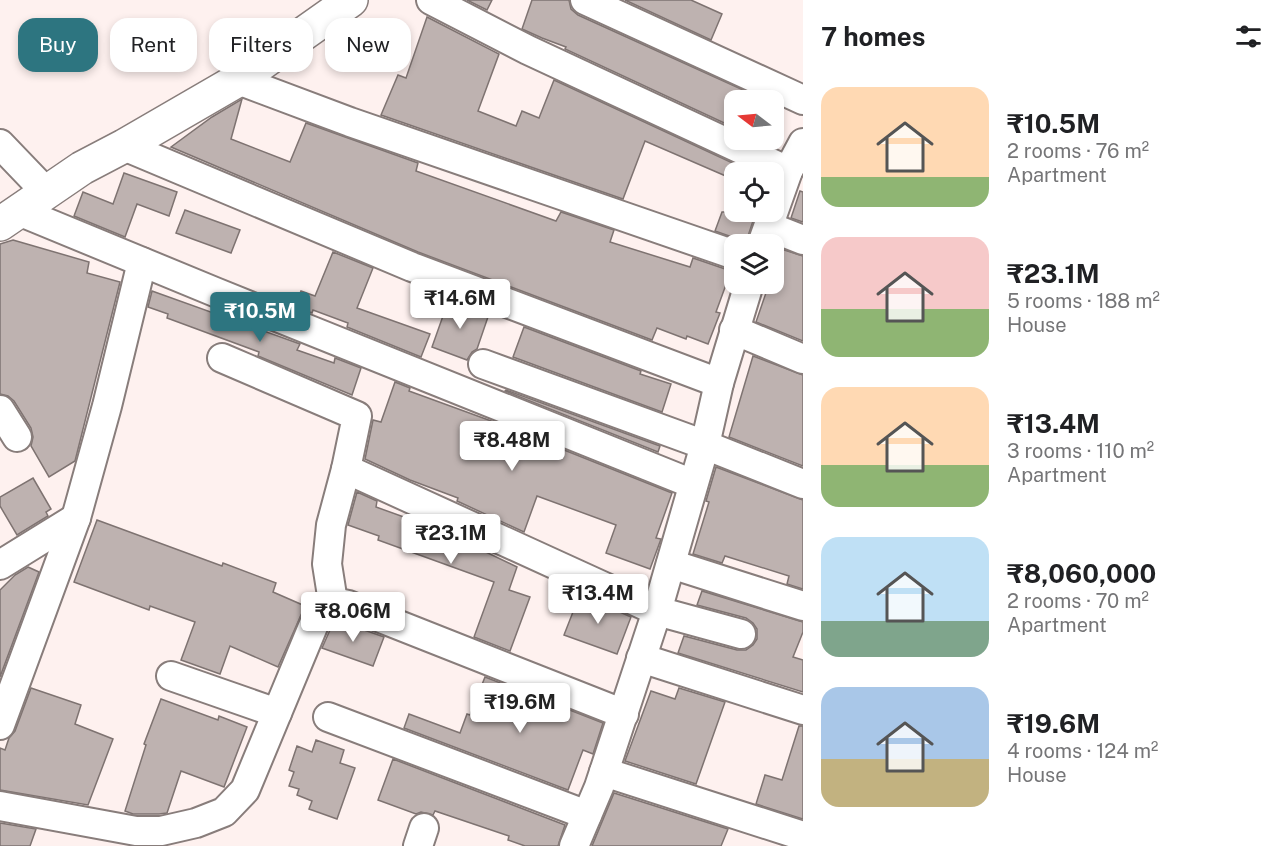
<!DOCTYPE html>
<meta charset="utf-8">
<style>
:root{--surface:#fff;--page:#f2f2f2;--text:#202124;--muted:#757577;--accent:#2d7580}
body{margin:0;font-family:"Public Sans",sans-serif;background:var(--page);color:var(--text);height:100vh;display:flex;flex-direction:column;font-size:22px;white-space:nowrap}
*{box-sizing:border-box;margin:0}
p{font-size:20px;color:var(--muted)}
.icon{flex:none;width:33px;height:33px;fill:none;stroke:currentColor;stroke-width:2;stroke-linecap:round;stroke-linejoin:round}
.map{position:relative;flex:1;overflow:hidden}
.side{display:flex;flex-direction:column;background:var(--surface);width:480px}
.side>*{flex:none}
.hud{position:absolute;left:18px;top:18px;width:570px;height:54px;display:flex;gap:12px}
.needle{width:39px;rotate:286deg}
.fabs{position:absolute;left:724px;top:90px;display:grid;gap:12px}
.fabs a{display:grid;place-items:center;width:60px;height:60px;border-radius:12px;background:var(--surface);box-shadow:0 3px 9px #0003;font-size:30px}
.price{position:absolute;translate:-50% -51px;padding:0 14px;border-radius:6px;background:#fff;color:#222;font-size:20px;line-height:39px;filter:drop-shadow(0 2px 3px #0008)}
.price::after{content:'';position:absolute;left:50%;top:36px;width:18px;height:14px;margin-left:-9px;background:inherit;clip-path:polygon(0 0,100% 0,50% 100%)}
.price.on{background:var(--accent);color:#fff}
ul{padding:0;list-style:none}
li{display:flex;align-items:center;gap:18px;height:150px;padding:0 18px}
li span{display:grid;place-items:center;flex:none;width:168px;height:120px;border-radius:18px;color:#555}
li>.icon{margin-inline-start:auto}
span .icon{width:72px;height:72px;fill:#fffc;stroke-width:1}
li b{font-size:26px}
h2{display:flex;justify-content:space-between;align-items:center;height:72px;padding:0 18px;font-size:26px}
.tag{padding:0 21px;border-radius:18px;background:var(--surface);box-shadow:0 3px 9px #0003;font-size:21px;line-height:54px}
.tag.on{background:var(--accent);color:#fff}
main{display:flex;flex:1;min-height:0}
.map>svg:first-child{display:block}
</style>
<main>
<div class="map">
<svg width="803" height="846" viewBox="0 0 803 846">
<rect width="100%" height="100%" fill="#fef1ef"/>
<g fill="#beb2b0" stroke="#7e7371" stroke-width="1.5">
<polygon points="467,0 492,0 487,10"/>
<polygon points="532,0 569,0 571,9 578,15 765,100 735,100 735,128 565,49 566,47 542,38 522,29"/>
<polygon points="625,0 691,0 722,14 711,40"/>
<polygon points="427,17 499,54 478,111 516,126 522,111 539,118 554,80 752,172 735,172 735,180 645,141 623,199 381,115 398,75 406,78"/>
<polygon points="242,99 231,139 290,162 306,123 418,163 416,171 556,221 561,212 614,230 610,242 690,267 693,258 731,271 716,312 720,313 708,344 687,336 686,339 657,328 652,340 418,252 171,147 212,117"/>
<polygon points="124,173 177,192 169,216 137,204 125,237 74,216 83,192 113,204"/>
<polygon points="800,191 803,192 803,222 791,218"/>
<polygon points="185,210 240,230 231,253 176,233"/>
<polygon points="722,212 756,212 746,242 715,231"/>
<polygon points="13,240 89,262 87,273 120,282 75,461 49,477 31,446 33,437 31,428 14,401 8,396 0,394 0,244"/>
<polygon points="778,248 803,256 803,341 756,322 769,284 774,284 774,255"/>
<polygon points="333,252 373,268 357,308 430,334 421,357 347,327 348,323 313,310 312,313 295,306 301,291 315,296"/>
<polygon points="152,291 300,344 297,350 334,363 335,358 361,368 352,395 258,356 259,352 167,318 168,314 148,307"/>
<polygon points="449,299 489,314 477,349 472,352 467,360 432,347"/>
<polygon points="524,327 641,371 640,374 671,384 662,412 513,357"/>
<polygon points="753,356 803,375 803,466 729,437"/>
<polygon points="395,382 410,388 409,391 494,422 672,493 656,538 661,539 650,569 606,553 616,525 537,496 524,532 457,501 458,498 410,480 365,459 373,420 381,422"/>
<polygon points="506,390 660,446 658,452 505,391"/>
<polygon points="716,467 803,500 803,589 787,584 789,576 725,556 722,563 693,554 709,502 706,501"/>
<polygon points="33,478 51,509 46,512 48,516 17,535 0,506 0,497"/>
<polygon points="357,492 377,501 376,507 440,530 517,567 509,590 530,597 510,651 474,637 494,582 378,540 379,536 348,525"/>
<polygon points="97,520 222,566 223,563 276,583 273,592 305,606 278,667 230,646 220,674 181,660 195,622 150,606 149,610 74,582"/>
<polygon points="28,567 39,572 0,677 0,590 15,575"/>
<polygon points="702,591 803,622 803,632 793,657 803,660 803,692 678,653 684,636 737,650 746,650 753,645 757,639 757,629 753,623 746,618 697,605"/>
<polygon points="580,594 631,617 617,654 564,635"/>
<polygon points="336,620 384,637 373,666 322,648 334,621"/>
<polygon points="485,677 603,723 593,754 583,750 568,790 404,728 409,714 460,733 467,714 470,715"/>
<polygon points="31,688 81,705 75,724 113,739 88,805 0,790 0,748 5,750 9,738 15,731"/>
<polygon points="679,688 725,702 696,784 625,761 651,691 675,699"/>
<polygon points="161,699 218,720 219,716 247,727 224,787 181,771 167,813 159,814 133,814 125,811 146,745 144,744"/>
<polygon points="799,726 803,726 803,819 756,804 765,775 782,780"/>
<polygon points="316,740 344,750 340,763 355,768 337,819 309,809 312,801 297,795 299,789 289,786 294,772 289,770 297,746 312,752"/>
<polygon points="393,759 565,825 558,846 525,846 508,840 509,836 435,811 433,815 421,812 416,814 378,800"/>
<polygon points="614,793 728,829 721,846 592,846"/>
<polygon points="0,823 36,829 30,846 0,846"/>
</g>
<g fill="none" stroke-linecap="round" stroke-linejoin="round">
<defs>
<g id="minor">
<polyline points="431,0 528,50 788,171"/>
<polyline points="585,0 803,100"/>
<polyline points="238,80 350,122 735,255"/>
<polyline points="0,144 47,193"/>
<polyline points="124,146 412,267 719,383"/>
<polyline points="21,212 215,292 693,484"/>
<polyline points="770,227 803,240"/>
<polyline points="762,244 788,171 803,143"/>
<polyline points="734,330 803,359"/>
<polyline points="222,358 357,416 346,469 331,525 327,564 333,602"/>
<polyline points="483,364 705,445 803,484"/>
<polyline points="0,410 17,437"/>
<polyline points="346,469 657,611 741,634"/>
<polyline points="671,564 803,606"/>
<polyline points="0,565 76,518"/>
<polyline points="641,658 803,710"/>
<polyline points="171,676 277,713"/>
<polyline points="328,717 587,815"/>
<polyline points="0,725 76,518 107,406 142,262"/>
<polyline points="604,772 800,835"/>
<polyline points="0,806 136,831 161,831 196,823 224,812 245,790 314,624 321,610 333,602 348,605 624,714"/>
<polyline points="418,846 424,828"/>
<polyline points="574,846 599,787 657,611 705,445 719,383 749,284"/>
</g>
<polyline id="major" points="0,224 82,168 124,146 238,80 351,0"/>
</defs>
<use href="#minor" stroke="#887d7b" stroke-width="32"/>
<use href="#major" stroke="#887d7b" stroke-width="36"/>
<use href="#minor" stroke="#fff" stroke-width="28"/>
<use href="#major" stroke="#fff" stroke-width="33"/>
</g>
</svg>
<div class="fabs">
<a><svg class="needle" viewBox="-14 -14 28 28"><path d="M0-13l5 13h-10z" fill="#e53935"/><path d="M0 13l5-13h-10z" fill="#757577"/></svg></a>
<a><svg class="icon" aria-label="locate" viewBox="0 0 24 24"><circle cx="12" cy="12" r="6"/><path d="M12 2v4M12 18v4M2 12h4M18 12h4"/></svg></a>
<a><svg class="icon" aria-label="layers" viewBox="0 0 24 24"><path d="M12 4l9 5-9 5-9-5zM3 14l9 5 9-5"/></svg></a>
</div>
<b class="price" style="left:460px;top:330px">₹14.6M</b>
<b class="price on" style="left:260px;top:343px">₹10.5M</b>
<b class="price" style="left:512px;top:472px">₹8.48M</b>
<b class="price" style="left:451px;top:565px">₹23.1M</b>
<b class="price" style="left:598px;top:625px">₹13.4M</b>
<b class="price" style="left:353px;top:643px">₹8.06M</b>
<b class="price" style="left:520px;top:734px">₹19.6M</b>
<div class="hud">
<a class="tag on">Buy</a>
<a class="tag">Rent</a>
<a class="tag">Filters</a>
<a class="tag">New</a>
</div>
</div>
<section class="side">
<h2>7 homes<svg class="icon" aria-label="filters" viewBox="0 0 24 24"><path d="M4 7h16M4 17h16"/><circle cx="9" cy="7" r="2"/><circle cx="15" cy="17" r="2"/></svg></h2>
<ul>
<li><span style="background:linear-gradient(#ffd9b3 75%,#8fb573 0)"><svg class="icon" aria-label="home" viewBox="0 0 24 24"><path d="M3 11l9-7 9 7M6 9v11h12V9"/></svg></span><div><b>₹10.5M</b><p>2 rooms · 76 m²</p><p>Apartment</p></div></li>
<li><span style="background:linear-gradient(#f6c9c9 60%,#8fb573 0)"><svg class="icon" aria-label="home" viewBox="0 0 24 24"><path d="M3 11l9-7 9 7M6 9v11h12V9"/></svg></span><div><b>₹23.1M</b><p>5 rooms · 188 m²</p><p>House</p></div></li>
<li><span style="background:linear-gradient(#ffd9b3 65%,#8fb573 0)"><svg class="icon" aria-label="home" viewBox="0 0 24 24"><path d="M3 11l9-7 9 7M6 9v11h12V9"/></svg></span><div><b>₹13.4M</b><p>3 rooms · 110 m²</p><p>Apartment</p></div></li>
<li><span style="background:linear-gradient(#bfe0f5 70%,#7fa58c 0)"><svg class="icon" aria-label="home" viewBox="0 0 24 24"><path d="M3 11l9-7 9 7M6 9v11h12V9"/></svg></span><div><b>₹8,060,000</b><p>2 rooms · 70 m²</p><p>Apartment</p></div></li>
<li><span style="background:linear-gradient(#a9c7e8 60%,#c2b280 0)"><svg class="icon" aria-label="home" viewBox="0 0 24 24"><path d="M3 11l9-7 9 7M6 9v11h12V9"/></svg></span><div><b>₹19.6M</b><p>4 rooms · 124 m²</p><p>House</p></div></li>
</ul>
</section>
</main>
